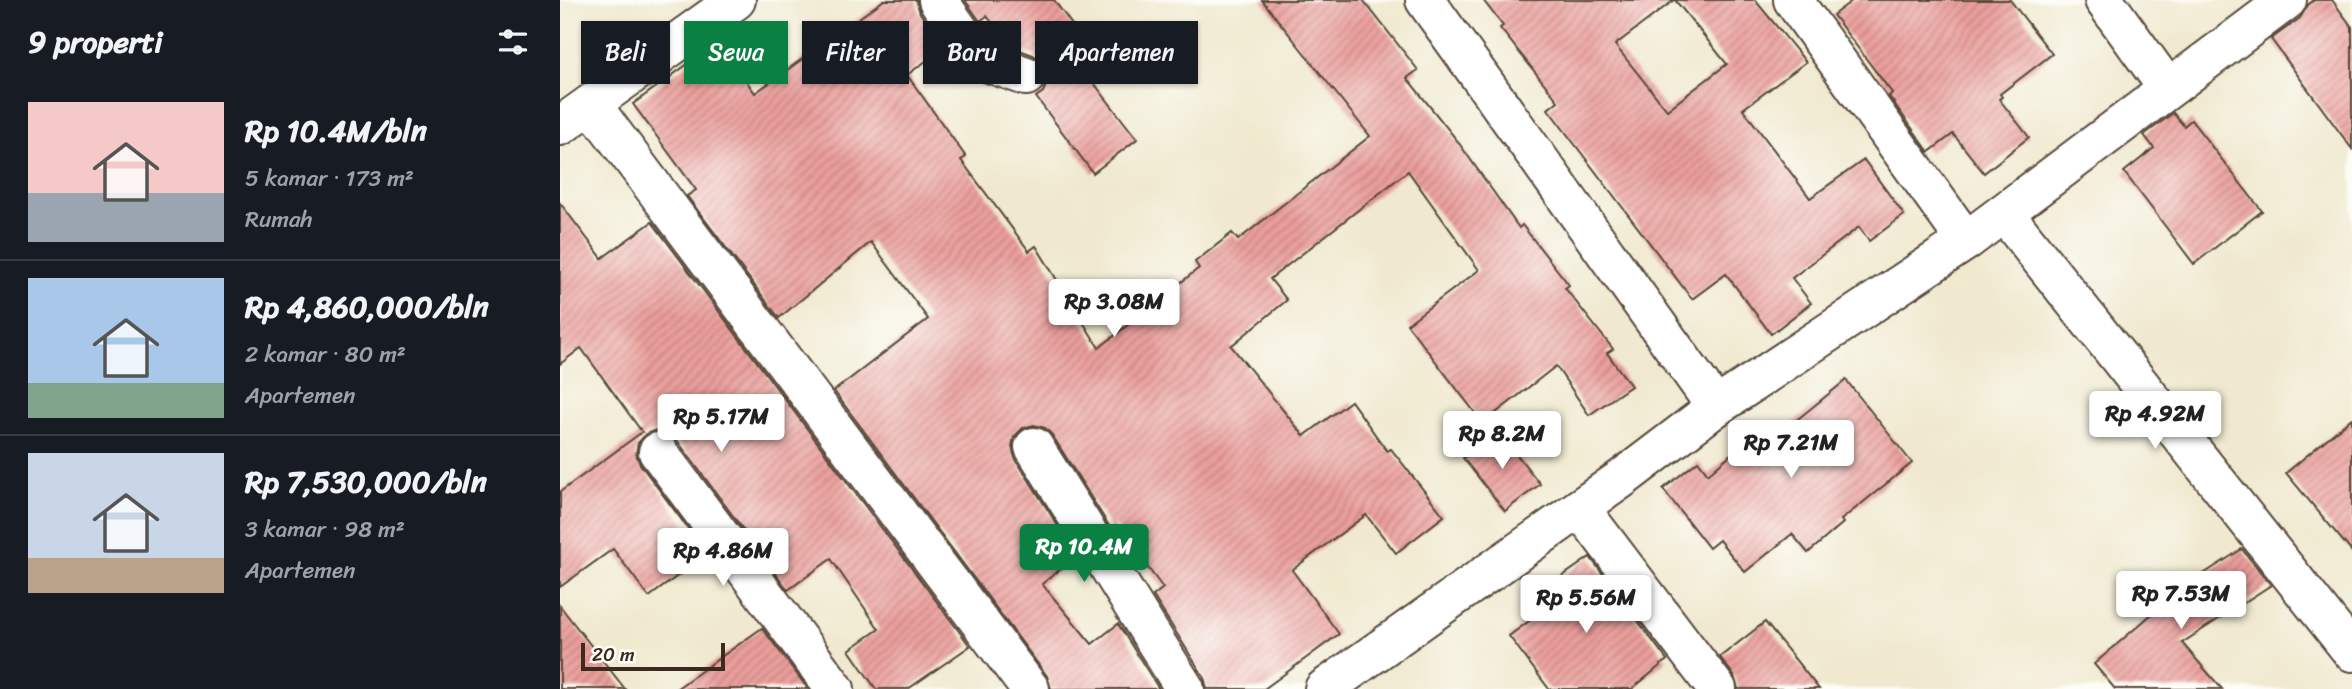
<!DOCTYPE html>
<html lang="id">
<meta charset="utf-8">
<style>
:root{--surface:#171b24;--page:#242831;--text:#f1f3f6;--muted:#9ea1a6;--line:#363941;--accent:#0b8043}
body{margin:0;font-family:Sriracha,sans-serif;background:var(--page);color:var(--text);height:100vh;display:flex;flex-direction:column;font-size:26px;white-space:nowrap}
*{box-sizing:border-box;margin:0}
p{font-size:23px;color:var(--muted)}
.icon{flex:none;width:38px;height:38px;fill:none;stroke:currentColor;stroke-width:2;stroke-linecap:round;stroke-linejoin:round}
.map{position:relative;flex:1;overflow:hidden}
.panel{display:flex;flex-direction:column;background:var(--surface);width:560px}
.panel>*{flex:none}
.hud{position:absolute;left:21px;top:21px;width:665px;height:63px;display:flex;gap:14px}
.scale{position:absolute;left:21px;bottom:18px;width:144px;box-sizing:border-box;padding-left:7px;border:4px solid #3b2a1e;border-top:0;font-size:19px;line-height:24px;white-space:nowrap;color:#3b2a1e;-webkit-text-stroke:5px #fdfcf7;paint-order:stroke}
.price{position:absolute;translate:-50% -60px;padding:0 16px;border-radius:7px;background:#fff;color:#222;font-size:23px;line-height:46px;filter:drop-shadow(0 2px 4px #0008)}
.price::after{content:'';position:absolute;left:50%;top:42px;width:21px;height:16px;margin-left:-10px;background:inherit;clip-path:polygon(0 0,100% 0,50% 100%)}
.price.on{background:var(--accent);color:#fff}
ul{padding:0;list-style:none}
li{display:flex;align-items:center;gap:21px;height:175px;padding:0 28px}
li+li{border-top:2px solid var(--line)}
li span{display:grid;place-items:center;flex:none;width:196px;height:140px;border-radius:0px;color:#555}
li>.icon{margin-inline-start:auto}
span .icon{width:84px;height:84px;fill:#fffc;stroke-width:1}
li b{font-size:30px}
h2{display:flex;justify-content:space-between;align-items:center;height:84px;padding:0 28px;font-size:30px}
.tag{padding:0 24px;border-radius:0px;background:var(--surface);box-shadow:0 2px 5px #0004;font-size:24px;line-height:63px}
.tag.on{background:var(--accent);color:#fff}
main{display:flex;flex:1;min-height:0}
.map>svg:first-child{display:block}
</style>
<main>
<section class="panel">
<h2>9 properti<svg class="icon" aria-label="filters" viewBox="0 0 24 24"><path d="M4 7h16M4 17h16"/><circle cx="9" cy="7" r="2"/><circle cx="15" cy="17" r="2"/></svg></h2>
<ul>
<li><span style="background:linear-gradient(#f6c9c9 65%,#9aa5b1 0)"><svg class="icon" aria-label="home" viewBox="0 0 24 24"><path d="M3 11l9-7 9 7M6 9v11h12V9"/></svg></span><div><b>Rp 10.4M/bln</b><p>5 kamar · 173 m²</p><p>Rumah</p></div></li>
<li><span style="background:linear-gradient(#a9c7e8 75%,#7fa58c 0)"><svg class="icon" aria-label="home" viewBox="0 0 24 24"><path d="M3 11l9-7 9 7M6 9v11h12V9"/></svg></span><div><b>Rp 4,860,000/bln</b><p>2 kamar · 80 m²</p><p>Apartemen</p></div></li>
<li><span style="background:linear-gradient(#c9d6e8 75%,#b9a48a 0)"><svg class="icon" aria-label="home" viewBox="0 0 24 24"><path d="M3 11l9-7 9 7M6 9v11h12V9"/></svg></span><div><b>Rp 7,530,000/bln</b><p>3 kamar · 98 m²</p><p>Apartemen</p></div></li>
</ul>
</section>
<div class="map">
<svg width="1792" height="689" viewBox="0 0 1792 689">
<defs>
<pattern id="building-hatch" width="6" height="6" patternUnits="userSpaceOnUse" patternTransform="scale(1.75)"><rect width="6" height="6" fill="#eb9f9c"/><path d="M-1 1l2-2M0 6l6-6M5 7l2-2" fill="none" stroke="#c0827f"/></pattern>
</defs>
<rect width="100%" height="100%" fill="#fdfcf7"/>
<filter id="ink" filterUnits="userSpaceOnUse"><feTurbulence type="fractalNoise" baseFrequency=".0143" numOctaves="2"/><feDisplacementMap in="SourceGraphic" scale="14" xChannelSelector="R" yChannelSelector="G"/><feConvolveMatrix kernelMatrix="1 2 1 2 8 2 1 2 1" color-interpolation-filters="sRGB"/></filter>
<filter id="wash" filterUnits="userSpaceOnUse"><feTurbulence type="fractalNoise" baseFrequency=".00686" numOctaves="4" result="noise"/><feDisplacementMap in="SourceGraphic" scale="28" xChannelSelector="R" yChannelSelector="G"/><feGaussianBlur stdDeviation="1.57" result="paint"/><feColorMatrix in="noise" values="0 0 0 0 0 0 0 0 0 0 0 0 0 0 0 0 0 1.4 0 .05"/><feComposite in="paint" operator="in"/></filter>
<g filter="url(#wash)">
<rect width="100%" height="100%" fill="#f0e9cf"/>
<g id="blocks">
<g fill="url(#building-hatch)">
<polygon points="324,0 356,0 360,13 385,47 347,75 406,157 401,160 469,251 476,246 539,348 639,268 635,262 672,233 678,240 810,136 702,0 803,0 858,70 847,78 896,139 959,228 962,225 1009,285 1005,288 1053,349 1047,353 1071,386 1029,415 996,366 923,423 847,324 919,270 848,171 710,279 727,300 671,346 744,436 791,401 827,451 831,449 884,516 836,553 806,515 732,570 779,634 704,689 647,689 644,677 593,596 603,588 556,525 551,529 492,435 485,428 474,425 463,428 454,437 452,447 455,458 517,556 482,584 532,644 558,624 599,689 491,689 487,676 274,391 368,319 311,242 219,318 127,196 136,190 73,104 158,42 195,93"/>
<polygon points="405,0 494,0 512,25 497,35 577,139 533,173 476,97 483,92 487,83 487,71 483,62 473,55 451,47 427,16 420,21"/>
<polygon points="923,0 1114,0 1055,45 1107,110 1167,64 1115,0 1195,0 1246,62 1183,109 1250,198 1304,160 1344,215 1309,241 1299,227 1232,278 1251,303 1211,334 1166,274 1132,299 988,109 998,101 940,28 943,26"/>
<polygon points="1293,0 1450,0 1492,54 1440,94 1442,97 1439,99 1469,137 1424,173 1393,134 1369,152 1329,96 1332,93 1273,15"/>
<polygon points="1754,0 1772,0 1792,27 1792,149 1711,39 1740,18 1748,5"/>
<polygon points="1613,113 1624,126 1631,120 1702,211 1634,264 1564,172 1594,148 1584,135"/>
<polygon points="0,203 42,258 92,222 410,646 348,689 316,689 289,650 319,629 271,559 228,590 116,439 107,432 96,430 86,434 78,443 76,454 80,464 147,554 89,597 53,549 0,587 0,492 82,432 21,348 0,364"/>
<polygon points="1286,380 1352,463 1281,520 1283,523 1248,553 1232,534 1185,572 1159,540 1149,548 1103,489 1138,461 1148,474 1201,428 1212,440"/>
<polygon points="1792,418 1792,552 1726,473"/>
<polygon points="938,431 980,484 945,511 903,458"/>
<polygon points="1682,549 1711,585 1622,643 1662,689 1555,689 1534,664 1622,588"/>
<polygon points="1030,557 1107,660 1072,689 989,689 949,636 973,618 963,604"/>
<polygon points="0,606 65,689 0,689"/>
<polygon points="1205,622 1259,689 1178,689 1174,676 1160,657"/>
<polygon points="202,628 248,689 116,689"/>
</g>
</g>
</g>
<g filter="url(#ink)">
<use href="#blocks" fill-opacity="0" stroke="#564739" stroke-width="2"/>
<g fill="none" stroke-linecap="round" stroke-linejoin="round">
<defs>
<g id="street">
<polyline points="378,0 407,41 429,63 466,76"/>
<polyline points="865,0 1156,407"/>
<polyline points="1233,0 1406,241"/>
<polyline points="1544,0 1608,89"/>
<polyline points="31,104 470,689"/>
<polyline points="0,126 176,0"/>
<polyline points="1444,213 1792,652"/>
<polyline points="474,447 625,689"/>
<polyline points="98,452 275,689"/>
<polyline points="1020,508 1157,689"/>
<polyline points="764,689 1064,477 1156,407 1406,241 1727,0"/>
</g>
</defs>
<use href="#street" stroke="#564739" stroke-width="42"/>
<use href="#street" stroke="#fff" stroke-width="38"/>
</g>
</g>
</svg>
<div class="scale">20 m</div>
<b class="price" style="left:554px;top:339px">Rp 3.08M</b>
<b class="price" style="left:1595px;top:451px">Rp 4.92M</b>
<b class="price" style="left:161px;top:454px">Rp 5.17M</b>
<b class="price" style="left:942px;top:471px">Rp 8.2M</b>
<b class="price" style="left:1231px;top:480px">Rp 7.21M</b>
<b class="price on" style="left:524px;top:584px">Rp 10.4M</b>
<b class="price" style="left:163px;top:588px">Rp 4.86M</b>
<b class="price" style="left:1621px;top:631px">Rp 7.53M</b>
<b class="price" style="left:1026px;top:635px">Rp 5.56M</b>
<div class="hud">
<a class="tag">Beli</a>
<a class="tag on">Sewa</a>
<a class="tag">Filter</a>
<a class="tag">Baru</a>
<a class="tag">Apartemen</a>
</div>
</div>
</main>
